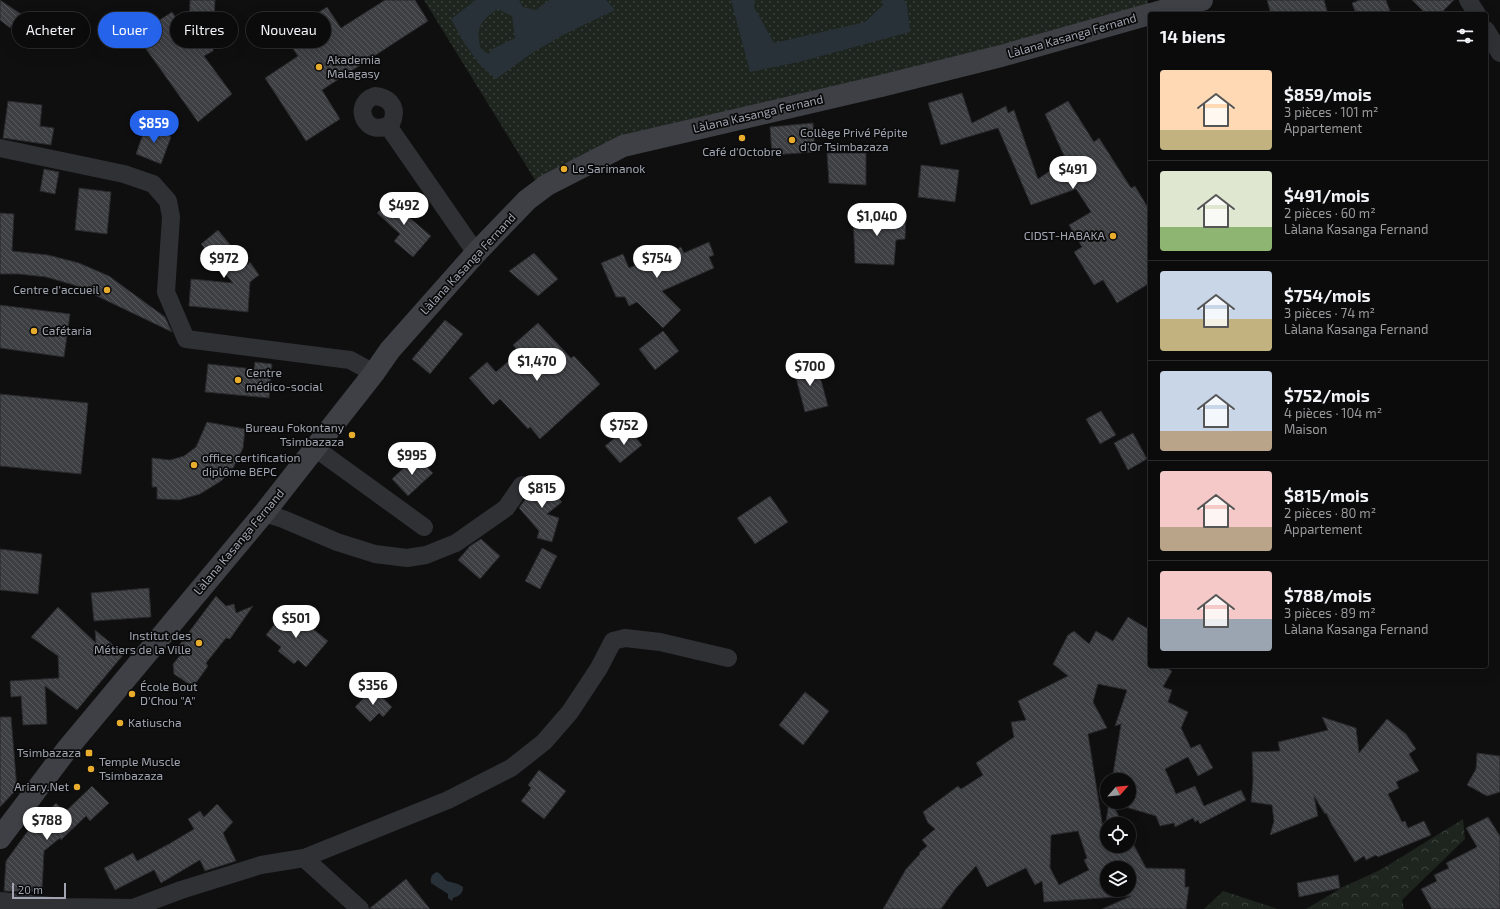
<!DOCTYPE html>
<html lang="fr">
<meta charset="utf-8">
<style>
:root{--surface:#0b0b0c;--page:#19191a;--text:#f1f3f6;--muted:#9a9b9d;--line:#2b2b2d;--accent:#2563eb}
body{margin:0;font-family:"Exo 2",sans-serif;background:var(--page);color:var(--text);height:100vh;display:flex;flex-direction:column;font-size:15px;white-space:nowrap}
*{box-sizing:border-box;margin:0}
p{font-size:13px;color:var(--muted)}
.icon{flex:none;width:22px;height:22px;fill:none;stroke:currentColor;stroke-width:2;stroke-linecap:round;stroke-linejoin:round}
.map{position:relative;flex:1;overflow:hidden}
.side{position:absolute;left:1148px;top:12px;width:340px;height:656px;display:flex;flex-direction:column;background:var(--surface);border-radius:4px;box-shadow:0 4px 16px #0002,0 0 0 1px var(--line)}
.side>*{flex:none}
.banner{position:absolute;left:12px;top:12px;width:380px;height:36px;display:flex;gap:8px}
.needle{width:26px;rotate:63deg}
.buttons{position:absolute;left:1100px;top:773px;display:grid;gap:8px}
.buttons a{display:grid;place-items:center;width:36px;height:36px;border-radius:50%;background:var(--surface);box-shadow:0 4px 16px #0002,0 0 0 1px var(--line);font-size:20px}
.scale{position:absolute;left:12px;bottom:10px;width:54px;box-sizing:border-box;padding-left:4px;border:2px solid #a0a5b1;border-top:0;font-size:11px;line-height:14px;white-space:nowrap;color:#a0a5b1;-webkit-text-stroke:3px #0a0a0b;paint-order:stroke}
.price{position:absolute;translate:-50% -34px;padding:0 9px;border-radius:14px;background:#fff;color:#222;font-size:13px;line-height:26px;filter:drop-shadow(0 1px 2px #0008)}
.price::after{content:'';position:absolute;left:50%;top:24px;width:12px;height:9px;margin-left:-6px;background:inherit;clip-path:polygon(0 0,100% 0,50% 100%)}
.price.active{background:var(--accent);color:#fff}
ul{padding:0;list-style:none}
li{display:flex;align-items:center;gap:12px;height:100px;padding:0 12px}
li+li{border-top:1px solid var(--line)}
li span{display:grid;place-items:center;flex:none;width:112px;height:80px;border-radius:4px;color:#555}
li>.icon{margin-inline-start:auto}
span .icon{width:48px;height:48px;fill:#fffc;stroke-width:1}
li b{font-size:17px}
h2{display:flex;justify-content:space-between;align-items:center;height:48px;padding:0 12px;font-size:17px}
.pill{padding:0 14px;border-radius:18px;background:var(--surface);box-shadow:0 4px 16px #0002,0 0 0 1px var(--line);font-size:14px;line-height:36px}
.pill.active{background:var(--accent);color:#fff}
.map>svg:first-child{display:block}
</style>
<div class="map">
<svg width="1500" height="909" viewBox="0 0 1500 909">
<defs>
<pattern id="grass-dots" width="8" height="8" patternUnits="userSpaceOnUse"><rect width="8" height="8" fill="#1e241e"/><path d="M2 2h.1M6 6h.1" fill="none" stroke="#3b413c" stroke-width="1.8" stroke-linecap="round"/></pattern>
<pattern id="forest-crowns" width="20" height="18" patternUnits="userSpaceOnUse"><rect width="20" height="18" fill="#1e241e"/><path d="M2 6a3 3 0 1 1 6 0M12 15a3 3 0 1 1 6 0" fill="none" stroke="#3b413c"/></pattern>
<pattern id="building-back-hatch" width="6" height="6" patternUnits="userSpaceOnUse"><rect width="6" height="6" fill="#3e3f43"/><path d="M-1 5l2 2M0 0l6 6M5-1l2 2" fill="none" stroke="#57585c"/></pattern>
</defs>
<rect width="100%" height="100%" fill="#0f0f10"/>
<polygon fill="url(#grass-dots)" points="424,0 1148,0 1148,5 930,65 724,112 538,185"/>
<g fill="url(#forest-crowns)">
<polygon points="1463,819 1465,839 1402,900 1404,909 1306,909 1343,887 1382,869"/>
<polygon points="1223,891 1278,909 1204,909"/>
</g>
<g fill="#293138" fill-rule="evenodd">
<path d="M 476,0 L 519,0 L 523,7 L 536,10 L 549,0 L 606,0 L 615,10 L 565,34 L 532,53 L 496,79 L 481,66 L 464,43 L 451,19 ZM 498,9 L 512,16 L 515,38 L 492,49 L 489,54 L 481,49 C 475,29 480,20 498,9 Z"/>
<polygon points="731,0 755,0 754,7 774,43 865,22 883,5 882,0 904,0 907,5 910,32 799,62 750,72"/>
<path d="M 437,872 C 442,874 443,879 447,881 C 453,883 458,883 463,887 C 463,894 459,896 453,898 L 452,901 L 448,898 L 448,894 L 431,883 C 430,877 432,874 437,872 Z"/>
</g>
<g fill="url(#building-back-hatch)" stroke="#29292c" fill-rule="evenodd">
<polygon points="0,0 21,14 10,28 0,20"/>
<polygon points="190,0 215,0 213,51 204,56 232,94 198,122 136,35 172,12 189,35"/>
<polygon points="385,0 415,0 428,21 322,90 340,119 306,141 265,78 298,56 283,35 327,7 341,28"/>
<polygon points="1267,0 1324,0 1328,14 1271,14"/>
<polygon points="1360,0 1386,0 1391,14 1356,14 1352,3"/>
<polygon points="1412,0 1454,0 1440,14 1426,14"/>
<polygon points="962,93 972,123 1006,106 1008,113 1014,110 1038,179 1066,160 1045,114 1068,101 1094,142 1099,138 1131,188 1135,186 1150,211 1150,283 1117,303 1103,280 1094,285 1074,252 1082,247 1069,225 1091,212 1076,189 1031,205 998,128 941,145 928,103"/>
<polygon points="8,101 42,105 40,126 54,128 51,145 3,138"/>
<polygon points="159,122 171,137 161,164 136,154 143,134 145,134"/>
<polygon points="813,123 815,152 772,155 770,127"/>
<polygon points="827,153 866,153 866,185 829,183"/>
<polygon points="921,165 959,170 955,202 918,197"/>
<polygon points="44,169 59,172 55,194 40,191"/>
<polygon points="79,188 111,192 107,234 75,230"/>
<polygon points="395,193 410,207 404,213 431,236 413,257 394,241 400,234 377,213"/>
<polygon points="0,213 14,214 12,251 48,255 79,263 109,276 165,317 172,332 74,285 46,277 19,274 0,274"/>
<polygon points="853,213 906,215 905,239 896,240 894,265 855,263"/>
<polygon points="218,230 247,265 250,262 259,275 250,282 248,312 189,306 191,279 233,283 201,244"/>
<polygon points="709,242 714,255 709,257 714,268 662,291 681,310 663,328 637,302 629,306 625,297 616,297 601,263 623,254 629,268 665,253 666,254 681,247 684,253"/>
<polygon points="534,253 558,279 538,296 509,271"/>
<polygon points="0,305 70,314 64,357 0,348"/>
<polygon points="445,320 463,334 430,374 412,359"/>
<polygon points="538,323 571,358 574,356 600,384 540,439 530,427 528,429 500,399 493,405 469,378 487,362 496,372 519,352 513,345"/>
<polygon points="663,331 679,351 655,370 639,349"/>
<polygon points="255,362 272,364 269,398 205,392 208,364 254,369"/>
<polygon points="816,362 828,406 805,412 793,367"/>
<polygon points="0,394 88,403 81,474 0,466"/>
<polygon points="1101,411 1116,435 1100,444 1086,419"/>
<polygon points="207,422 245,429 243,448 232,470 221,481 200,494 179,500 157,499 157,487 152,487 152,458 170,460 184,456 196,447"/>
<polygon points="627,428 642,445 620,463 605,446"/>
<polygon points="1133,433 1147,459 1128,470 1114,443"/>
<polygon points="416,456 433,473 408,496 392,479"/>
<polygon points="540,476 562,502 547,514 559,518 552,542 537,538 539,531 519,508 531,491 532,483"/>
<polygon points="770,496 788,522 755,544 737,518"/>
<polygon points="481,539 500,556 480,579 458,560 470,546"/>
<polygon points="542,548 557,556 540,589 525,581"/>
<polygon points="0,549 42,554 38,594 0,590"/>
<polygon points="149,588 151,617 94,621 91,593"/>
<polygon points="216,596 226,606 234,604 236,613 253,606 230,639 226,638 206,663 208,666 193,687 174,674 173,664 183,652 177,648"/>
<polygon points="58,607 96,643 95,630 124,654 77,710 45,686 47,724 23,725 21,696 11,697 10,681 59,678 58,656 31,637"/>
<polygon points="287,608 328,641 306,667 298,660 294,664 278,651 281,647 266,635"/>
<path d="M 1128,617 L 1150,630 L 1150,666 L 1163,666 L 1172,671 L 1163,687 L 1172,690 L 1168,702 L 1188,712 L 1181,728 L 1191,748 L 1200,744 L 1213,768 L 1198,776 L 1188,757 L 1165,769 L 1176,794 L 1195,786 L 1204,806 L 1241,790 L 1246,800 L 1200,824 L 1198,820 L 1195,822 L 1193,818 L 1175,827 L 1174,823 L 1160,826 L 1156,816 L 1112,803 L 1123,824 L 1107,824 L 1107,846 L 1129,846 L 1129,836 L 1146,868 L 1185,869 L 1185,887 L 1189,887 L 1186,909 L 1102,909 L 1131,896 L 1044,902 L 1042,881 L 1035,885 L 1026,868 L 987,887 L 976,866 L 956,888 L 941,909 L 883,909 L 906,869 L 920,854 L 919,853 L 927,846 L 922,840 L 935,829 L 928,823 L 923,812 L 958,786 L 961,789 L 983,775 L 976,763 L 1014,737 L 1011,722 L 1026,720 L 1018,701 L 1068,676 L 1053,664 L 1068,635 L 1074,631 L 1089,644 L 1096,631 L 1113,641 ZM 1098,684 L 1127,690 L 1115,726 L 1121,724 L 1112,780 L 1129,780 L 1129,802 L 1109,802 L 1104,834 L 1088,734 L 1107,728 L 1093,702 ZM 1078,831 L 1087,858 L 1084,860 L 1089,870 L 1059,885 L 1050,868 L 1051,835 ZM 1107,868 L 1129,868 L 1129,890 L 1107,890 Z"/>
<polygon points="373,688 392,707 383,717 379,713 370,722 355,707"/>
<polygon points="805,692 829,711 803,745 779,725"/>
<polygon points="0,717 11,717 17,789 0,807"/>
<polygon points="1322,717 1356,728 1359,753 1387,719 1406,734 1416,749 1409,754 1419,771 1396,782 1399,788 1388,794 1402,822 1405,821 1408,828 1424,821 1431,835 1378,857 1376,855 1366,860 1364,856 1355,862 1332,825 1326,813 1325,814 1314,796 1318,816 1270,835 1274,821 1272,805 1251,802 1253,780 1252,752 1280,751 1278,742 1328,730"/>
<polygon points="1477,753 1500,756 1500,792 1487,796 1467,785 1476,769"/>
<polygon points="539,770 566,791 544,819 521,801 531,788 528,785"/>
<polygon points="92,786 109,803 90,821 86,816 61,840 60,838 44,851 42,892 4,891 6,861 30,828 56,803 65,812"/>
<polygon points="217,804 233,822 223,833 236,861 205,871 200,860 161,883 154,870 115,890 104,868 133,853 137,861 169,844 194,829 188,819 200,811 204,817"/>
<polygon points="1488,817 1500,836 1500,909 1432,909 1421,889 1437,881 1434,875 1449,868 1446,863 1477,847 1466,828"/>
<polygon points="1338,875 1340,888 1299,897 1297,883"/>
<polygon points="406,879 430,909 370,909 370,908"/>
</g>
<g fill="none" stroke-linecap="round" stroke-linejoin="round">
<g stroke="#303135" stroke-width="18">
<polyline points="1468,0 1477,14"/>
<polyline points="1486,30 1500,53"/>
<path d="M 375,96 C 387,97 397,105 393,119 C 392,123 389,126 384,127 C 363,133 353,103 375,96 Z"/>
<polyline points="388,126 476,253"/>
<polyline points="0,148 124,174 153,184 168,201 171,217 166,292 186,339 350,360 374,373"/>
<polyline points="315,448 424,527"/>
<polyline points="264,513 283,519 337,542 375,554 407,558 426,555 456,543 506,508 522,485"/>
<polyline points="304,858 360,909"/>
<polyline points="0,901 63,907 133,908 181,890 261,865 304,858 448,800 511,768 544,742 570,712 599,668 613,641 625,638 660,642 728,658"/>
</g>
<g stroke="#3e4045" stroke-width="22">
<polyline points="1151,14 1202,0"/>
<polyline points="0,838 68,748 264,513 374,373 390,350 476,253 527,200 547,185 623,146 881,86 1001,56 1150,14"/>
</g>
</g>
<g fill="#e9ad2e" stroke="#0a0a0b" stroke-width="1.5">
<circle cx="319" cy="67" r="4"/>
<circle cx="742" cy="138" r="4"/>
<circle cx="792" cy="140" r="4"/>
<circle cx="564" cy="169" r="4"/>
<circle cx="1113" cy="236" r="4"/>
<circle cx="107" cy="290" r="4"/>
<circle cx="34" cy="331" r="4"/>
<circle cx="238" cy="380" r="4"/>
<circle cx="352" cy="435" r="4"/>
<circle cx="194" cy="465" r="4"/>
<circle cx="199" cy="643" r="4"/>
<circle cx="132" cy="694" r="4"/>
<circle cx="120" cy="723" r="4"/>
<rect x="85" y="749" width="8" height="8" rx="2"/>
<circle cx="91" cy="769" r="4"/>
<circle cx="77" cy="787" r="4"/>
</g>
<g text-anchor="middle" stroke-width="3.5" stroke-linejoin="round" paint-order="stroke">
<g font-size="12" fill="#a0a5b1" stroke="#0a0a0b">
<text transform="translate(1072 36) rotate(-16)" y="4">Làlana Kasanga Fernand</text>
<text transform="translate(758 114) rotate(-13)" y="4">Làlana Kasanga Fernand</text>
<text transform="translate(468 264) rotate(-47)" y="4">Làlana Kasanga Fernand</text>
<text transform="translate(239 542) rotate(-50)" y="4">Làlana Kasanga Fernand</text>
</g>
<g font-size="12" fill="#a0a5b1" stroke="#0a0a0b" text-anchor="start">
<text x="327" y="64">Akademia<tspan x="327" dy="14">Malagasy</tspan></text>
<text x="800" y="137">Collège Privé Pépite<tspan x="800" dy="14">d'Or Tsimbazaza</tspan></text>
<text x="742" y="156" text-anchor="middle">Café d'Octobre</text>
<text x="572" y="173">Le Sarimanok</text>
<text x="1105" y="240" text-anchor="end">CIDST-HABAKA</text>
<text x="99" y="294" text-anchor="end">Centre d'accueil</text>
<text x="42" y="335">Cafétaria</text>
<text x="246" y="377">Centre<tspan x="246" dy="14">médico-social</tspan></text>
<text x="344" y="432" text-anchor="end">Bureau Fokontany<tspan x="344" dy="14">Tsimbazaza</tspan></text>
<text x="202" y="462">office certification<tspan x="202" dy="14">diplôme BEPC</tspan></text>
<text x="191" y="640" text-anchor="end">Institut des<tspan x="191" dy="14">Métiers de la Ville</tspan></text>
<text x="140" y="691">École Bout<tspan x="140" dy="14">D'Chou "A"</tspan></text>
<text x="128" y="727">Katiuscha</text>
<text x="81" y="757" text-anchor="end">Tsimbazaza</text>
<text x="99" y="766">Temple Muscle<tspan x="99" dy="14">Tsimbazaza</tspan></text>
<text x="69" y="791" text-anchor="end">Ariary.Net</text>
</g>
</g>
</svg>
<div class="buttons">
<a><svg class="needle" viewBox="-14 -14 28 28"><path d="M0-13l5 13h-10z" fill="#e53935"/><path d="M0 13l5-13h-10z" fill="#9a9b9d"/></svg></a>
<a><svg class="icon" aria-label="locate" viewBox="0 0 24 24"><circle cx="12" cy="12" r="6"/><path d="M12 2v4M12 18v4M2 12h4M18 12h4"/></svg></a>
<a><svg class="icon" aria-label="layers" viewBox="0 0 24 24"><path d="M12 4l9 5-9 5-9-5zM3 14l9 5 9-5"/></svg></a>
</div>
<div class="scale">20 m</div>
<b class="price active" style="left:154px;top:144px">$859</b>
<b class="price" style="left:1073px;top:190px">$491</b>
<b class="price" style="left:404px;top:226px">$492</b>
<b class="price" style="left:877px;top:237px">$1,040</b>
<b class="price" style="left:224px;top:279px">$972</b>
<b class="price" style="left:657px;top:279px">$754</b>
<b class="price" style="left:537px;top:382px">$1,470</b>
<b class="price" style="left:810px;top:387px">$700</b>
<b class="price" style="left:624px;top:446px">$752</b>
<b class="price" style="left:412px;top:476px">$995</b>
<b class="price" style="left:542px;top:509px">$815</b>
<b class="price" style="left:296px;top:639px">$501</b>
<b class="price" style="left:373px;top:706px">$356</b>
<b class="price" style="left:47px;top:841px">$788</b>
<div class="banner">
<a class="pill">Acheter</a>
<a class="pill active">Louer</a>
<a class="pill">Filtres</a>
<a class="pill">Nouveau</a>
</div>
<section class="side">
<h2>14 biens<svg class="icon" aria-label="filters" viewBox="0 0 24 24"><path d="M4 7h16M4 17h16"/><circle cx="9" cy="7" r="2"/><circle cx="15" cy="17" r="2"/></svg></h2>
<ul>
<li><span style="background:linear-gradient(#ffd9b3 75%,#c2b280 0)"><svg class="icon" aria-label="home" viewBox="0 0 24 24"><path d="M3 11l9-7 9 7M6 9v11h12V9"/></svg></span><div><b>$859/mois</b><p>3 pièces · 101 m²</p><p>Appartement</p></div></li>
<li><span style="background:linear-gradient(#dfe7d0 70%,#8fb573 0)"><svg class="icon" aria-label="home" viewBox="0 0 24 24"><path d="M3 11l9-7 9 7M6 9v11h12V9"/></svg></span><div><b>$491/mois</b><p>2 pièces · 60 m²</p><p>Làlana Kasanga Fernand</p></div></li>
<li><span style="background:linear-gradient(#c9d6e8 60%,#c2b280 0)"><svg class="icon" aria-label="home" viewBox="0 0 24 24"><path d="M3 11l9-7 9 7M6 9v11h12V9"/></svg></span><div><b>$754/mois</b><p>3 pièces · 74 m²</p><p>Làlana Kasanga Fernand</p></div></li>
<li><span style="background:linear-gradient(#c9d6e8 75%,#b9a48a 0)"><svg class="icon" aria-label="home" viewBox="0 0 24 24"><path d="M3 11l9-7 9 7M6 9v11h12V9"/></svg></span><div><b>$752/mois</b><p>4 pièces · 104 m²</p><p>Maison</p></div></li>
<li><span style="background:linear-gradient(#f6c9c9 70%,#b9a48a 0)"><svg class="icon" aria-label="home" viewBox="0 0 24 24"><path d="M3 11l9-7 9 7M6 9v11h12V9"/></svg></span><div><b>$815/mois</b><p>2 pièces · 80 m²</p><p>Appartement</p></div></li>
<li><span style="background:linear-gradient(#f6c9c9 60%,#9aa5b1 0)"><svg class="icon" aria-label="home" viewBox="0 0 24 24"><path d="M3 11l9-7 9 7M6 9v11h12V9"/></svg></span><div><b>$788/mois</b><p>3 pièces · 89 m²</p><p>Làlana Kasanga Fernand</p></div></li>
</ul>
</section>
</div>
